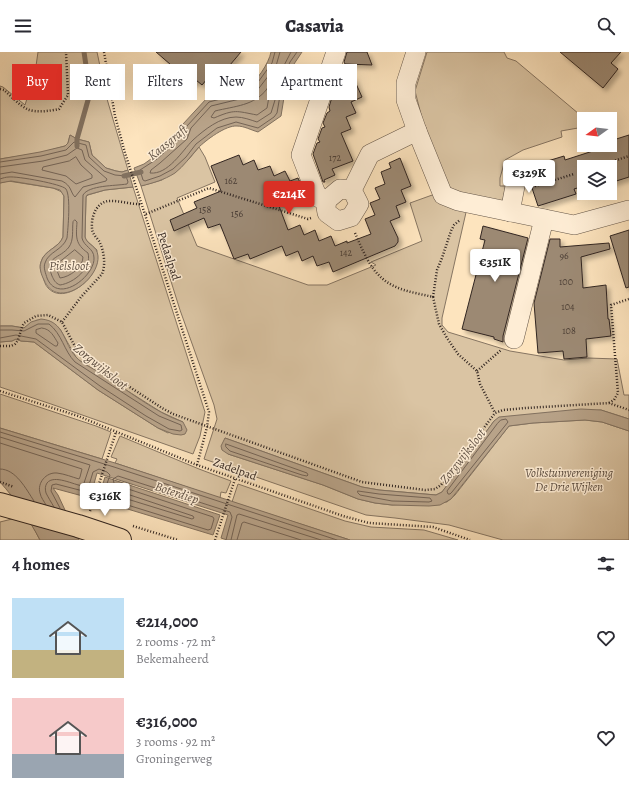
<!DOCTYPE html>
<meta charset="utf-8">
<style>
:root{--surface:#fff;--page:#f7f7f7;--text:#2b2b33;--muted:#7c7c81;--accent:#d93025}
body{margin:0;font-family:Alegreya,serif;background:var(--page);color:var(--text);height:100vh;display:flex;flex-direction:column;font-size:15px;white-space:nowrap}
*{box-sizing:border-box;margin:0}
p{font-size:13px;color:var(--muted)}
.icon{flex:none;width:22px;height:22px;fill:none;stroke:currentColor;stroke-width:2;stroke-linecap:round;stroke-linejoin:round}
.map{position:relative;height:488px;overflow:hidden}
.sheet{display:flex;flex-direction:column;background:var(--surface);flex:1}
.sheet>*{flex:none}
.guide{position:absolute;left:12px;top:12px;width:400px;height:36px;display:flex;gap:8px}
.needle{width:26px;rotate:255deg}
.tools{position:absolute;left:577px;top:60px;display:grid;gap:8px}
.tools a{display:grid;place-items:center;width:40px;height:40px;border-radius:0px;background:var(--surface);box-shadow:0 4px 16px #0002;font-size:20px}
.price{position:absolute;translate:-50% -34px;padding:0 9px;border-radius:4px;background:#fff;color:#222;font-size:13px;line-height:26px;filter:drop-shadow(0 1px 2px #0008)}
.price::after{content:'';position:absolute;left:50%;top:24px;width:12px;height:9px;margin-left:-6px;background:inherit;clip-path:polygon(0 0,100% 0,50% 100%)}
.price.on{background:var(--accent);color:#fff}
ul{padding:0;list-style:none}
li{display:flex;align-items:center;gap:12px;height:100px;padding:0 12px}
li span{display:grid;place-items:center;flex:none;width:112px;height:80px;border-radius:0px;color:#555}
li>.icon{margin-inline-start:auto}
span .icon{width:48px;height:48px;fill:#fffc;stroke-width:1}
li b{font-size:17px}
h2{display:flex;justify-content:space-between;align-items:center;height:48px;padding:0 12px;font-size:17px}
.chip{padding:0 14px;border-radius:0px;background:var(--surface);box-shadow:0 4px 16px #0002;font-size:14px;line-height:36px}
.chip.on{background:var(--accent);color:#fff}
header{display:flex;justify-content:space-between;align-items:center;height:52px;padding:0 12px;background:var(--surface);font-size:18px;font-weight:800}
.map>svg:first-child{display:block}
</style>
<header><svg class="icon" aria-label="menu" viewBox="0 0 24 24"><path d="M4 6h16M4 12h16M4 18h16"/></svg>Casavia<svg class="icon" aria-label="search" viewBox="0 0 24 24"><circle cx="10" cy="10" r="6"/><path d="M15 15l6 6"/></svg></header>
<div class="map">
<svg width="629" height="488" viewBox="0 0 629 488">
<defs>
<filter id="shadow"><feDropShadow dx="3.5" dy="3.5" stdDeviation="2" flood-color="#0004"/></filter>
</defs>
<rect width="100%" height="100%" fill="#fde4be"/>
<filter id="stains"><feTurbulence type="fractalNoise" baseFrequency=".005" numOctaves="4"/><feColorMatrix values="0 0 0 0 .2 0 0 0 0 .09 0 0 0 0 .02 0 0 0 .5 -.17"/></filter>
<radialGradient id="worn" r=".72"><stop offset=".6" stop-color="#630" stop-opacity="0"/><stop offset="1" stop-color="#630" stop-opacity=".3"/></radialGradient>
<g fill="#dac4a3" stroke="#867562">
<polygon points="38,0 97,0 107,47 128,118 122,120 116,119 106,116 92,103 89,90 77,87 70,83 68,91 65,94 40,101 0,107 0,34 3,35 25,53 35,21"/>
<polygon points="427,0 504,0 507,6 516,9 585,67 584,70 578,76 561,79 562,85 523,98 505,108 500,126 500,134 506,134 503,148 499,151 450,141 423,70 415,39"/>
<polygon points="199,95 205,105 215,130 177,146 197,194 308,233 327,233 376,213 371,210 422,189 410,151 435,142 467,156 442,266 442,273 448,280 510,299 564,308 588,306 617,307 624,343 629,343 629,367 601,358 494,369 446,435 442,440 436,443 379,438 362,435 225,386 228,402 323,433 358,447 375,451 392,453 447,450 455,443 509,374 533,371 585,368 602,370 629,379 629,488 503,488 449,473 395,466 366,463 204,407 217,367 214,353 180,258 141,134 162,128 189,107"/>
<path d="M 8,129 L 53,136 L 62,140 L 64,144 L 63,185 C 59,196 44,198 41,210 C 39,215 41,220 43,225 C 44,228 45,233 48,236 C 61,250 84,235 92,222 C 96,216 96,205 97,198 L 86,188 L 85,185 L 86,145 L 88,143 L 105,138 L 133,135 L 205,360 L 200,384 L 193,402 L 51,352 L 0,335 L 0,290 L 12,289 L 16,287 L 21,289 L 34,290 L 98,338 L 158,376 L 168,381 L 183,370 L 161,360 L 77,307 L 60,277 L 37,268 L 24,276 L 12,274 L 0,274 L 0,131 Z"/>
<polygon points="0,342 96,374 111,380 102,407 0,376"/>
<polygon points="120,384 199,417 231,429 226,441 221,440 220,446 115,411 117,407 111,405"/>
<polygon points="238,432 345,469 371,475 424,478 458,488 350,488 232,450"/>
<polygon points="12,467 31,471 40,488 0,488 0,470"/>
</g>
<g fill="#b8a389" stroke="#82715f">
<path d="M 271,0 L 302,0 L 294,12 L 287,27 L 281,64 L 258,80 C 251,78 244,74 237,74 C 226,73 206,88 198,96 C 190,105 184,114 175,121 C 164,128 153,131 141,134 L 134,116 L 144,112 L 155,104 L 180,81 L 183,72 L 207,46 L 246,36 C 256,31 269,11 271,0 Z"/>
<path d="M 70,83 L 77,87 L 89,90 L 92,103 L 106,116 L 116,119 L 122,120 L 128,118 L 133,135 L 105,138 L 87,143 L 86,145 L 85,185 C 88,194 97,193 98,204 C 100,228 57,259 44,228 C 41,222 39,216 41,210 C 44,198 59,196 63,185 L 64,144 L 60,138 L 53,136 L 11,129 L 0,131 L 0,107 L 40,100 L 65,94 L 68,91 Z"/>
<path d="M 41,267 C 65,269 63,291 76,305 C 81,311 94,317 102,322 C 128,338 154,360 183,370 L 187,378 L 185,382 L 181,383 L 173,382 L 158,376 L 98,338 L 34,290 L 21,289 L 16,287 L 12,289 L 0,290 L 0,274 L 12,274 L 24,276 L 31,270 Z"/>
<polygon points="581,357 601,358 629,367 629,379 602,370 585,368 533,371 509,374 451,447 440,453 429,454 392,453 375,451 358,447 323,433 228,402 222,398 221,394 225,386 362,435 379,438 436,443 442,440 494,369 499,365"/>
<path d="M 0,376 L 115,411 L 350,488 L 227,488 L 221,486 L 228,463 L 97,421 L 90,446 L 53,436 L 58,443 L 79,488 L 40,488 C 29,467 16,448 0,430 Z"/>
<polygon points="105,425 220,463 213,483 98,448"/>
</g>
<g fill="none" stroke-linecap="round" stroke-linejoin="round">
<g stroke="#756455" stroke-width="1">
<polyline points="275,0 272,11 253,37 247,40 209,50 187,74 183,84 157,107 140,118 143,128 145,129 160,124 173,117 186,105 196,92 217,76 236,70 258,76 274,65 277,61 283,26 290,10 297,0"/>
<path d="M 280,0 L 276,14 L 256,40 L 248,45 L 211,54 L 191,76 L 187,87 L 160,111 L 151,118 L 150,121 C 168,123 182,99 193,88 C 204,78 220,65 236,65 C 243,65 251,68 257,70 L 271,61 L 275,48 L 278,25 L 291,0"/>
<path d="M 267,37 L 269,37 L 270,39 L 267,56 L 257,63 C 236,59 235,57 214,66 L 211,65 L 215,59 C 235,54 254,54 267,37 Z"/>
<polygon points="76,105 81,113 92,123 92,126 76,132 66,124 42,118 43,115 69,109"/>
<path d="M 0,110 L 41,104 L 66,98 L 74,90 L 86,93 L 89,105 L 104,119 L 115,123 L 126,124 L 128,130 L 127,132 C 115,134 89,133 83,143 L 82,186 C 84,195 94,196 94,206 C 95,224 58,253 47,226 C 46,222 43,216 45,211 C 48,200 63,198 67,186 C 68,176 71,145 66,137 C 62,132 17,124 9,125 C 6,125 3,126 0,127"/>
<path d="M 0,115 L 43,109 L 67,103 L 77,96 L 82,98 L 85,108 L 107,127 L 106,129 L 83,135 L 75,145 C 70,140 72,134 62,129 L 12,120 L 0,122"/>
<path d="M 75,168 L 77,170 C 76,185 75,192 88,201 C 92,216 74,231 60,233 C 55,231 54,228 52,224 C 44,204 60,207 69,195 C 74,188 72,178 73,170 Z"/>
<path d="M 75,198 L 83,205 C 83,215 70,225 60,226 L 55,214 Z"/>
<path d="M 42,276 C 51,277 54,285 58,291 L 57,294 L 55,294 L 36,281 L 36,278 Z"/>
<path d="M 0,278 L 12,278 L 24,279 L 38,272 L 49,272 C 62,282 64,299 75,310 L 159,364 L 181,373 L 182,378 L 180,379 L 169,377 L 146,364 L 100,334 L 36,287 L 16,283 L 0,286"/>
<polygon points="501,368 506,367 508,370 452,440 450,442 448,442 447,439 497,372"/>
<polyline points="0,380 114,415 337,488"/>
<path d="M 0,385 L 90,413 L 83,434 C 74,433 54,422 47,431 C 45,434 45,437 46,441 C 48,445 51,450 54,455"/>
<path d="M 0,391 L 82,417 L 80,425 L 79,427 C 72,425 65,422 57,421 C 46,420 37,431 40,441 C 41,446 44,449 46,453"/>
<polygon points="226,392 307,421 308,423 307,424 302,423 230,399 226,395"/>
<path d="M 0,417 C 16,417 26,437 34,449"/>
<polygon points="112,437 193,464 194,466 192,467 111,442 110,440"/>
<polygon points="358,439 379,442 430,446 432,449 429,450 392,449 360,443 358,441"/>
<polyline points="60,456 51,439 52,433 56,432 87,440 93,420 99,417 107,420 110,423 103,443 105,446 208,478 211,477 214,467 213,465 116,433 114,431 113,427 118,424 230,460 232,465 226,488"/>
<polyline points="231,488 237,463 239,462 321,488"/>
<polyline points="237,488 242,471 244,470 301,488"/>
</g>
<g stroke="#82715f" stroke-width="5">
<polyline points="77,94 77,87 90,41 84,0"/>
<polyline points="124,124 141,120"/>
</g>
</g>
<g fill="#9c8973" stroke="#322621" filter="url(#shadow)">
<polygon points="156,0 241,0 224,20 218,14 202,33 196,28 193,32"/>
<polygon points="347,0 367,0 372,13 345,12 344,10"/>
<polygon points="560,0 621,0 611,11 618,17 603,36"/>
<polygon points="353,25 362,45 351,50 356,61 346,65 351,77 341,81 353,109 332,117 335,123 324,128 325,130 323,130 313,102 317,91 320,90 318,87 322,76 325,75 323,71 327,61 330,59 329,55 332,45 336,44 334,40 338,29"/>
<polygon points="629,83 629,125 610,131 610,115 584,115 584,134 574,137 576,142 538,154 528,124 528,115 564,104 565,108 596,98 594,93 610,93 610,89"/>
<polygon points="239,103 243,113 254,108 258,118 270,114 274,124 285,119 290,129 298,126 302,135 296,137 299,145 279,154 288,178 300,173 304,183 315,178 319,189 331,184 335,194 347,189 347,191 371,182 365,167 375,163 370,151 380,147 375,136 385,132 381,120 391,116 389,111 400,106 411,134 401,138 406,150 396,154 400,165 390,169 398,186 398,190 395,194 333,220 329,210 317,214 313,204 302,209 298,199 286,204 282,194 250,207 248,202 234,207 220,172 208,176 204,166 174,179 170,168 197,156 194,150 221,139 211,114"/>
<polygon points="483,174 528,186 503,284 503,290 494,287 494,285 462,277 485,188 480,187"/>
<polygon points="629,178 629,235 626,236 610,184"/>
<polygon points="550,187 560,187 560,195 609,191 610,197 581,205 583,236 606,233 608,267 609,267 611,284 586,287 587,305 564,307 563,299 538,301 534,251"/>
</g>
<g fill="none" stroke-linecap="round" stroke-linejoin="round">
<defs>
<g id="minor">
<polyline points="416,0 406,31 406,48 417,79"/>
<polyline points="352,138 340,137 327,148 326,155 327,161 338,169 351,165 359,152 352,138 370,102 417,79 443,143 458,149 574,173 629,158"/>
<polyline points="327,148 319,146 315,139 301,103 336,0"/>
<polyline points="510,160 518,119"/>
<polyline points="514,287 544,167"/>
</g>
<polyline id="major" points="0,452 78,474 120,488"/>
</defs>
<use href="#minor" stroke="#655648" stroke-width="20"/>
<use href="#major" stroke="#322621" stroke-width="24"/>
<g stroke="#322621" stroke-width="2.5" stroke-dasharray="1 2" stroke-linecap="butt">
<polyline points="104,0 115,64 125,101 209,360 207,375 197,413"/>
<path d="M 0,37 L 4,38 C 11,44 19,53 27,57 C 35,61 50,59 59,57 L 68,43 L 66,0"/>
<polyline points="598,114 629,104"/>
<polyline points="532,135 574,122"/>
<polyline points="146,162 209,136 308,167 311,166"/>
<path d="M 355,181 C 364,201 372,224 394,234 C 406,240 421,242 433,245 L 439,272 L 447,286 L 458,302 L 477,319 L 480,332 L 495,361"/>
<polyline points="433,245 437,218 442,206 451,179 454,173 460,168"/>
<path d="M 62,270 L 81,245 L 102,222 C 106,213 104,198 99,189 C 96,185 92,181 92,176 C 91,165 96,151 108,149 C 119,148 131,153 142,152"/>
<polyline points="0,294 11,294 15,292 18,288 22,275 24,271 36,264 48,263 62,270 79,302 162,356 173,362 362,430 425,438 435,437 441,433 495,361 503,358 526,356 609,351 629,358"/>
<polyline points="477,319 501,298"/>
<polyline points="0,339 78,364 197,413 343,464 369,471 433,475 470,488"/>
<polyline points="609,351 614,348 618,341 611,253 629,247"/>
<polyline points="0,430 14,435"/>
<polyline points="90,459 116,380"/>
<polyline points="133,474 178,488"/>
<polyline points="215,488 235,427"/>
</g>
<use href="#minor" stroke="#feedd5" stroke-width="19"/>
<use href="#major" stroke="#fde4be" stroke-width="22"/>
</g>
<g text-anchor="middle" stroke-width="3" stroke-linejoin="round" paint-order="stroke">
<g font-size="10" fill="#4c3f36">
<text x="335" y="109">172</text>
<text x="231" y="132">162</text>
<text x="205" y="161">158</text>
<text x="237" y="165">156</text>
<text x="346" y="204">142</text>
<text x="564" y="207">96</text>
<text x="566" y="233">100</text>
<text x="568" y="258">104</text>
<text x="569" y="282">108</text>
</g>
<g font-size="12" fill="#322621" stroke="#feedd5">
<text transform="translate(169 204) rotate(72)" y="4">Pedaalpad</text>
<text transform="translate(235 417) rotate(20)" y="4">Zadelpad</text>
</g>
<g font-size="12" font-style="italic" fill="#5c4e42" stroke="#feedd5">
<text x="569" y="425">Volkstuinvereniging<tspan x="569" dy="14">De Drie Wijken</tspan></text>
</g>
<g font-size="13" font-style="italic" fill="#615245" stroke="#feedd5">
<text transform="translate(167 90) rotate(-39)" y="5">Kaasgraft</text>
<text x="69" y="218">Pielsloot</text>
<text transform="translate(101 314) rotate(39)" y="5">Zorgwijksloot</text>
<text transform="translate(462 404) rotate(-52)" y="5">Zorgwijksloot</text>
<text transform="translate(177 440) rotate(18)" y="5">Boterdiep</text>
</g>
</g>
<rect width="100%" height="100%" filter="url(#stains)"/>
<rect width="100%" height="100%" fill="url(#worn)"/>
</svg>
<div class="tools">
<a><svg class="needle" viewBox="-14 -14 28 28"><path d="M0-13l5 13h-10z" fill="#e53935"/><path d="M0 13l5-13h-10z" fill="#7c7c81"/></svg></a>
<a><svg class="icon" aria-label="layers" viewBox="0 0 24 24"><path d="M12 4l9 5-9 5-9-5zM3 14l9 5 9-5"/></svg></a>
</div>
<b class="price" style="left:529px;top:142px">€329K</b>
<b class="price on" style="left:289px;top:163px">€214K</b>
<b class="price" style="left:495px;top:231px">€351K</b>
<b class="price" style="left:105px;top:465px">€316K</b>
<div class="guide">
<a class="chip on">Buy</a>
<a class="chip">Rent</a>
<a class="chip">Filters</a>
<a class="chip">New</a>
<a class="chip">Apartment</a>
</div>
</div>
<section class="sheet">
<h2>4 homes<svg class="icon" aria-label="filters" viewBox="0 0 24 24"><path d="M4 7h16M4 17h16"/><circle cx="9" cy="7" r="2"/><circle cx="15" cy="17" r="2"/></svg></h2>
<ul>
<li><span style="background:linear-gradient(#bfe0f5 65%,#c2b280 0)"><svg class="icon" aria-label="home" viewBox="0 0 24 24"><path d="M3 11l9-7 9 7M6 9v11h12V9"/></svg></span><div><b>€214,000</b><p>2 rooms · 72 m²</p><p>Bekemaheerd</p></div><svg class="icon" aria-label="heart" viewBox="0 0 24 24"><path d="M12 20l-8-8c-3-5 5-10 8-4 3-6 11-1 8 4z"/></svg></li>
<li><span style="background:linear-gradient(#f6c9c9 70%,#9aa5b1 0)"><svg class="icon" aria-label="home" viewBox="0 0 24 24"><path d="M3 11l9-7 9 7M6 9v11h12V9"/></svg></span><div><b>€316,000</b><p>3 rooms · 92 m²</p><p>Groningerweg</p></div><svg class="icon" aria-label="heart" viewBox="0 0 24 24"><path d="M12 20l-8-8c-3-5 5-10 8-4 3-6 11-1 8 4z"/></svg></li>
</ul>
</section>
